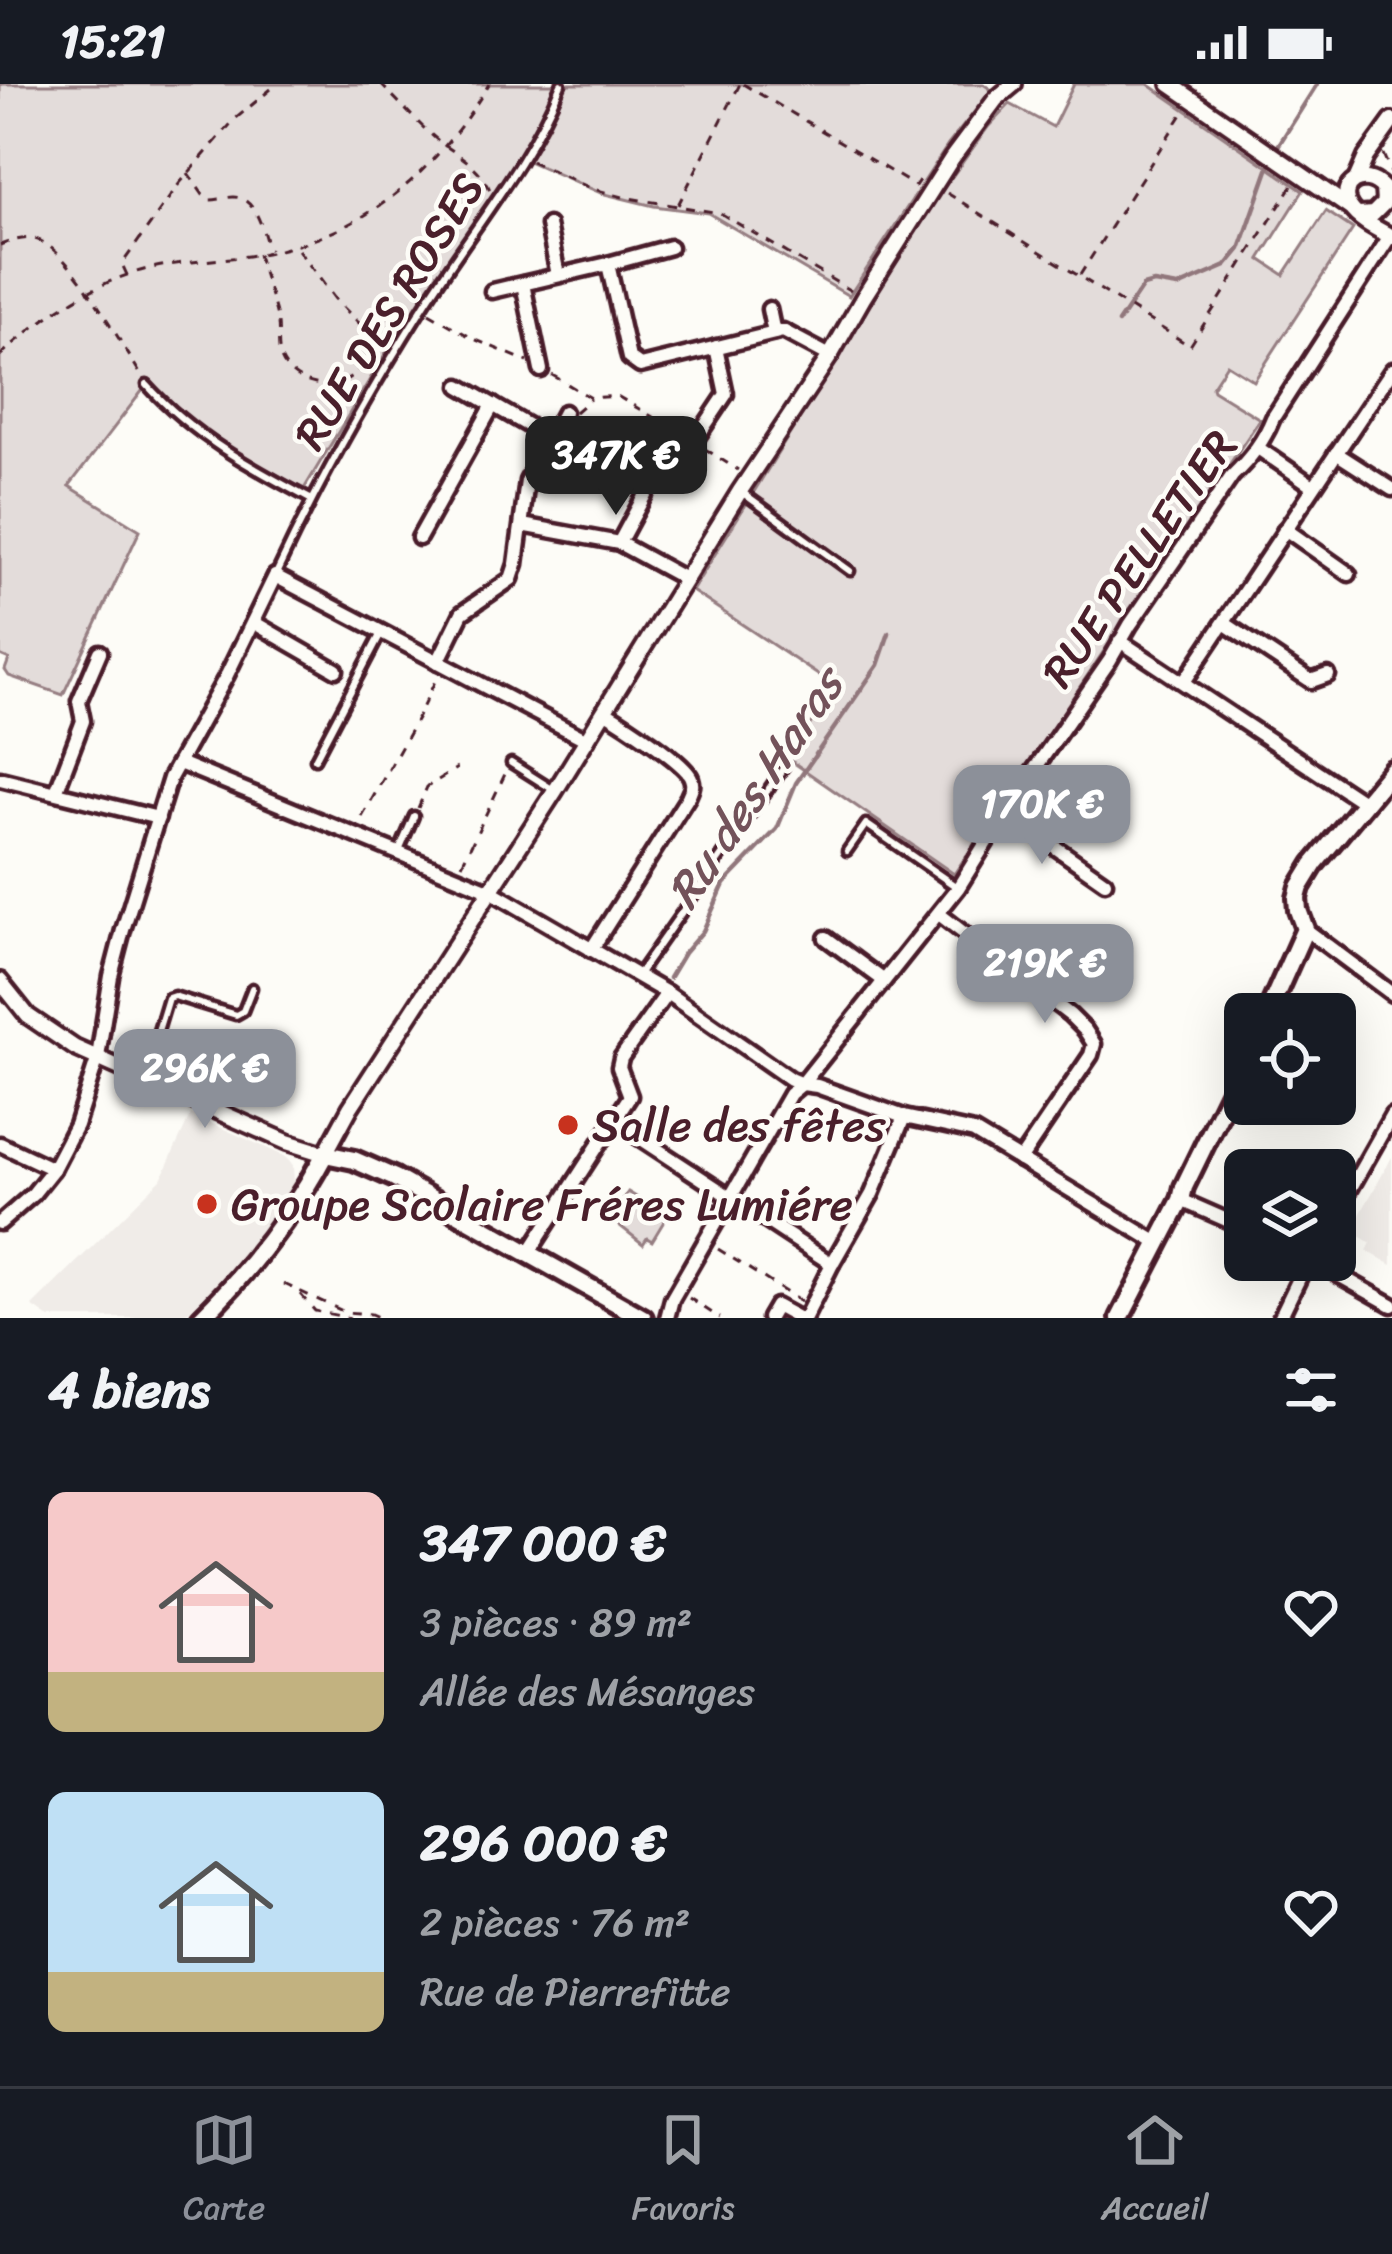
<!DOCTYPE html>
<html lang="fr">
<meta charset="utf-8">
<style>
:root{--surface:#171b24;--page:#20242c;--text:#f1f3f6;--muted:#9ea1a6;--line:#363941;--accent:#8c9099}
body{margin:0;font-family:Sriracha,sans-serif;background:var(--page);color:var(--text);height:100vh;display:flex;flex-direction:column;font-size:45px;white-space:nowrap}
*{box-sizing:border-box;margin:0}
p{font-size:39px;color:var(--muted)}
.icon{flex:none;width:66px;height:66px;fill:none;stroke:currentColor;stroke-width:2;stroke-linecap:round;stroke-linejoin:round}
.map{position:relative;height:1234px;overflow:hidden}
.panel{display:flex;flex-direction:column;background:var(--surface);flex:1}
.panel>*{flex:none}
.fabs{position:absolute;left:1224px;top:909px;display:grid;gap:24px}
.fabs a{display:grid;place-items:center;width:132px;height:132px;border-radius:18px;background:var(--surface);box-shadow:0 12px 48px #0002;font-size:60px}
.price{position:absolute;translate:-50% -102px;padding:0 27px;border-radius:24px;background:var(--accent);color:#fff;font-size:39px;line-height:78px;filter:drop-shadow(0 3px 6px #0008)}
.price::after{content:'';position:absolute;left:50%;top:72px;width:36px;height:27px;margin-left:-18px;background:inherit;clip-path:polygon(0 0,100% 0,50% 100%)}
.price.on{background:#222;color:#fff}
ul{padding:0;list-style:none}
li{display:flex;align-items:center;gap:36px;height:300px;padding:0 48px}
li span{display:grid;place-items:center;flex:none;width:336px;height:240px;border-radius:18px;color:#555}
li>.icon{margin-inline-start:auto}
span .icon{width:144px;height:144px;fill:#fffc;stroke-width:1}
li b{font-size:51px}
h2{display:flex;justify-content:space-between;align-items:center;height:144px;padding:0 48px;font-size:51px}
.status{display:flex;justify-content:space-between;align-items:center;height:84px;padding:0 60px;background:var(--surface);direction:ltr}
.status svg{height:33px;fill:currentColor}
.dock{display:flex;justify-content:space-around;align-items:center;height:168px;border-top:3px solid var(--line);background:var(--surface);font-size:33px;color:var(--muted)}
.dock a{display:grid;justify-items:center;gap:6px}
.dock .on{color:var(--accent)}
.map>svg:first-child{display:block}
</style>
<div class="status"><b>15:21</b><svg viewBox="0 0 49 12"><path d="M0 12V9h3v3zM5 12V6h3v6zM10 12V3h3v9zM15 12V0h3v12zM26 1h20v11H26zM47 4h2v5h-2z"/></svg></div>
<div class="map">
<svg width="1392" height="1234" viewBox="0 0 1392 1234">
<rect width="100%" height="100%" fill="#fdfcf7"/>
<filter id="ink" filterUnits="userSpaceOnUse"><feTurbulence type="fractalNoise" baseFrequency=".00833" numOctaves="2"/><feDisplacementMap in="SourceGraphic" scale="24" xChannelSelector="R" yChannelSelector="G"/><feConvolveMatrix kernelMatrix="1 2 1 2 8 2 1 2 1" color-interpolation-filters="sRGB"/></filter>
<g filter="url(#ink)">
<g fill="#f0ece8">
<polygon points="191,1030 284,1072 293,1081 294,1098 240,1178 181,1234 49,1234 32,1222 161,1095"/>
<polygon points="1392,1073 1392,1181 1367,1167 1371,1159 1351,1147"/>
</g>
<g fill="#e3dcda" stroke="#967e82" stroke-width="3">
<polygon points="0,0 983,0 992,6 948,61 849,212 708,129 654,122 601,109 521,74 404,247 393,257 304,405 219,359 187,335 149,298 69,402 140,446 63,611 9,592 5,586 9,575 0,571"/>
<polygon points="1074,0 1148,0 1303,107 1260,175 1284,191 1326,127 1353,145 1254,297 1227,280 1212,303 1213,306 1260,335 954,790 787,674 836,603 692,507 940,109 988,43 1010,20 1053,43"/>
<polygon points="628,1108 658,1126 663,1125 669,1129 652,1157 647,1154 643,1160 610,1134"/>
</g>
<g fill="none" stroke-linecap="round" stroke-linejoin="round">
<g stroke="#91777b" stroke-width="4.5">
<polyline points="1278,62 1317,0"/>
<polyline points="1118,239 1143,202 1154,199 1178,203 1226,182 1240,165 1269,83"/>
<polyline points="669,894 684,869 703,847 724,800 777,745 796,699 878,581 889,549"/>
</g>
<defs>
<g id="service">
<path d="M 147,301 C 193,352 250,383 310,415"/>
<polyline points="743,409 850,487"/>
<path d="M 275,492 C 318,400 367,312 421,226 C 468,150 527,83 561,0"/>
<polyline points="315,675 380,551"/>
<polyline points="511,679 552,705"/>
<polyline points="399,767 414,732"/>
<polyline points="847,767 866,740 958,804"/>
<polyline points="639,889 784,683"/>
<polyline points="144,993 168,914 174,912 236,931 243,927 252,904"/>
</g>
<g id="minor">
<polyline points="548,141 558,191"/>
<polyline points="608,180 670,163"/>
<polyline points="523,200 541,286"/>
<polyline points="492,207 608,180 629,274 640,282 783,247 830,272"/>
<polyline points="769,225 774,249"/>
<polyline points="460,302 548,353"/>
<polyline points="694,358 726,310 716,263"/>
<polyline points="1258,364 1313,402"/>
<polyline points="1336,369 1392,405"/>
<polyline points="522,441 619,459 685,495"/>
<polyline points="1285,445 1349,490"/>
<polyline points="419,454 493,321"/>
<polyline points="619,459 654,394"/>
<polyline points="253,538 336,586"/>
<polyline points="1224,539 1311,597 1328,591"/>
<polyline points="1120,557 1366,720"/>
<polyline points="438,578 462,529 511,495 516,480 527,397 564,328"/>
<polyline points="1184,598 1392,286"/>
<polyline points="179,679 489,806 667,909 790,995 802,1000 817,1002 904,1033 974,1048 1158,1159"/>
<polyline points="0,695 158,734"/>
<polyline points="56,708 83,637 79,617 100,568"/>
<polyline points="1005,728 1105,798"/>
<polyline points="939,830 1070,931 1085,946 1094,960 1091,971 1020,1076"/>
<polyline points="1305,845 1392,910"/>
<polyline points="826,854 883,896"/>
<path d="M 591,866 L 688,713 C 691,705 694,703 691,694 C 686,679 621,637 604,627"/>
<polyline points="614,1037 832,1180 805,1234"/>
<polyline points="0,1060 53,1085"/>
<polyline points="1181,1116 1245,1144"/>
<polyline points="1335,1132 1392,1031"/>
<polyline points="0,1139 33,1110 53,1085 76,1041 98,973 111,892 123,846 170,694 227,591 275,492 587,656"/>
<polyline points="528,1170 630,1012 619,983 621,974 667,909"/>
<polyline points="1312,1176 1392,1221"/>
<polyline points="832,1180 872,1110 904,1033"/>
<path d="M 667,1234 L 672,1215 L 790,1010 L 802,1000 L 958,804 L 1005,728 L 1110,576 L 1130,541 L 1232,392 C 1250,375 1264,357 1273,334 L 1390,152"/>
<polyline points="769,1234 776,1222 798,1234"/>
<polyline points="1280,1234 1308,1176"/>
</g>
<g id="tertiary">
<polyline points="1170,0 1350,124"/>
<polyline points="1356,96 1366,73 1392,37"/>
<path d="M 1360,131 L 1373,130 L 1384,119 L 1383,104 C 1364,83 1336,101 1350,123 C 1358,136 1379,146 1392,153"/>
<polyline points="0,897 28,932 75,964 287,1058 325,1070 350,1024 555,707 740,407 830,272 863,214 952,74 996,15 1014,0"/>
</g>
<g id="secondary">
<polyline points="1267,930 1305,845 1298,826 1297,814 1300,803 1314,780 1392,686"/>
<path d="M 201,1234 C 251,1185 292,1131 325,1070 L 354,1076 L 395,1094 L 643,1234"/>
<polyline points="1120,1234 1181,1116 1184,1103 1245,978"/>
</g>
</defs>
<use href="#service" stroke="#4a1f2b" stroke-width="15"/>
<use href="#minor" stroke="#4a1f2b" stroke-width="21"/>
<use href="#tertiary" stroke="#4a1f2b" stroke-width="22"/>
<use href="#secondary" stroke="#4a1f2b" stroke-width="26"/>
<g stroke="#4a1f2b" stroke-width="3" stroke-dasharray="9 9" stroke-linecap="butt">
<path d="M 380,0 C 399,17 416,38 435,54 C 455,70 480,81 490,106"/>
<polyline points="743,0 915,102 921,93 924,94"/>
<polyline points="1383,70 1392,91"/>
<polyline points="531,77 590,104 623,113 720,129 851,207"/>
<path d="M 188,89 L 203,111 L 210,116 C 220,116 231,111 240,114 C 259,121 263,150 269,166"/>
<polyline points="947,109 1190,262 1292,102"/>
<polyline points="678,121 740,0"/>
<path d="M 0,161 C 12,157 25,152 38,156 C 72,168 122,262 143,294"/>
<path d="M 258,170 C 263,192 272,212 277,233 C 280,246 277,258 280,271 C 287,295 319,307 342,298 C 359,290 371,271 373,253 L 335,215 L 296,163"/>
<polyline points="127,191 122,180 179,100 235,35 277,0"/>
<polyline points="1080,191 1184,27"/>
<polyline points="429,229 474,255 528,278"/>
<path d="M 0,272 C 46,229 105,190 168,181 C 208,175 248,175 287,164 C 380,139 440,80 489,0"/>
<polyline points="552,291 591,314 617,312 682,350"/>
<polyline points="575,328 590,315"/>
<polyline points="705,365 738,386"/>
<polyline points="418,724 427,703 457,684"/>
<polyline points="362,733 417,635 437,593"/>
<polyline points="462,780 507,686"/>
<polyline points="718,1165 801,1218"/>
<polyline points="284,1200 345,1228 371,1230 380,1234"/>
<polyline points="300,1210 315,1227 350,1234"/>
<polyline points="689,1214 720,1234"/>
</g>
<use href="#service" stroke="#fdfcf7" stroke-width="6"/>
<use href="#minor" stroke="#fdfcf7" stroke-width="12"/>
<use href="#tertiary" stroke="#fdfcf7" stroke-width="14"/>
<use href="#secondary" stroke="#fdfcf7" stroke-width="16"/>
</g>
</g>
<g fill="#c8321e" stroke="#fdfcf7" stroke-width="4.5">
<circle cx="568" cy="1041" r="12"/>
<circle cx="207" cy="1120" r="12"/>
</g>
<g text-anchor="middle" stroke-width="9" stroke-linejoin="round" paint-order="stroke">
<g font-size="45" fill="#4a1f2b" stroke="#fdfcf7">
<text transform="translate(388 227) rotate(-58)" y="16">RUE DES ROSES</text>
<text transform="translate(1138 474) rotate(-55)" y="16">RUE PELLETIER</text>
</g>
<g font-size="45" fill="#4a1f2b" stroke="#fdfcf7" text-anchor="start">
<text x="592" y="1057">Salle des fêtes</text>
<text x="231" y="1136">Groupe Scolaire Fréres Lumiére</text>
</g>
<g font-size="48" font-style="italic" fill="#73525a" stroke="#fdfcf7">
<text transform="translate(754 704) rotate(-56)" y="17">Ru des Haras</text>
</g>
</g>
</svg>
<div class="fabs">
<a><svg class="icon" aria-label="locate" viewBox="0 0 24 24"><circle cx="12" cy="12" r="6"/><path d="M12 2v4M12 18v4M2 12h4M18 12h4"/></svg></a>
<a><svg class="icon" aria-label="layers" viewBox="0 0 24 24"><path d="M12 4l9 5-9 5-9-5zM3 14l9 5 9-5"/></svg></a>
</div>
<b class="price on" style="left:616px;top:434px">347K €</b>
<b class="price" style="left:1042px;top:783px">170K €</b>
<b class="price" style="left:1045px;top:942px">219K €</b>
<b class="price" style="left:205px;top:1047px">296K €</b>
</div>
<section class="panel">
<h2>4 biens<svg class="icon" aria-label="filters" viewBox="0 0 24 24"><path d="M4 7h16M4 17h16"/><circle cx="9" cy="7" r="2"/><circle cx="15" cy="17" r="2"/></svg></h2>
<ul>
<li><span style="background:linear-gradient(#f6c9c9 75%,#c2b280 0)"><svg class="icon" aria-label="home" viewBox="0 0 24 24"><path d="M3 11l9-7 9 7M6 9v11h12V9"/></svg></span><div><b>347 000 €</b><p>3 pièces · 89 m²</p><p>Allée des Mésanges</p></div><svg class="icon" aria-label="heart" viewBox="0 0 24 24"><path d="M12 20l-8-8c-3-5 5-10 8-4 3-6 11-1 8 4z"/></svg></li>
<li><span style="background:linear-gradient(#bfe0f5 75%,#c2b280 0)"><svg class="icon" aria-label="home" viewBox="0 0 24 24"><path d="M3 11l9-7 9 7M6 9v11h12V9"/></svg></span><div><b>296 000 €</b><p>2 pièces · 76 m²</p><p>Rue de Pierrefitte</p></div><svg class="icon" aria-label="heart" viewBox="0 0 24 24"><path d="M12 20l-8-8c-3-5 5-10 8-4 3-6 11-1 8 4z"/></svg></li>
</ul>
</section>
<nav class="dock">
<a class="on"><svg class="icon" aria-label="map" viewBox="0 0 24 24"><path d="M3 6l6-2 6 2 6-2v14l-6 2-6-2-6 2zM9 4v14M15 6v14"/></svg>Carte</a>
<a><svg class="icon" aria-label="saved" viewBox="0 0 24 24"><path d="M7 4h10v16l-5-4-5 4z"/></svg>Favoris</a>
<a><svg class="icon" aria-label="home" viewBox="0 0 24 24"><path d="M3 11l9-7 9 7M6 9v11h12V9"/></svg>Accueil</a>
</nav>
